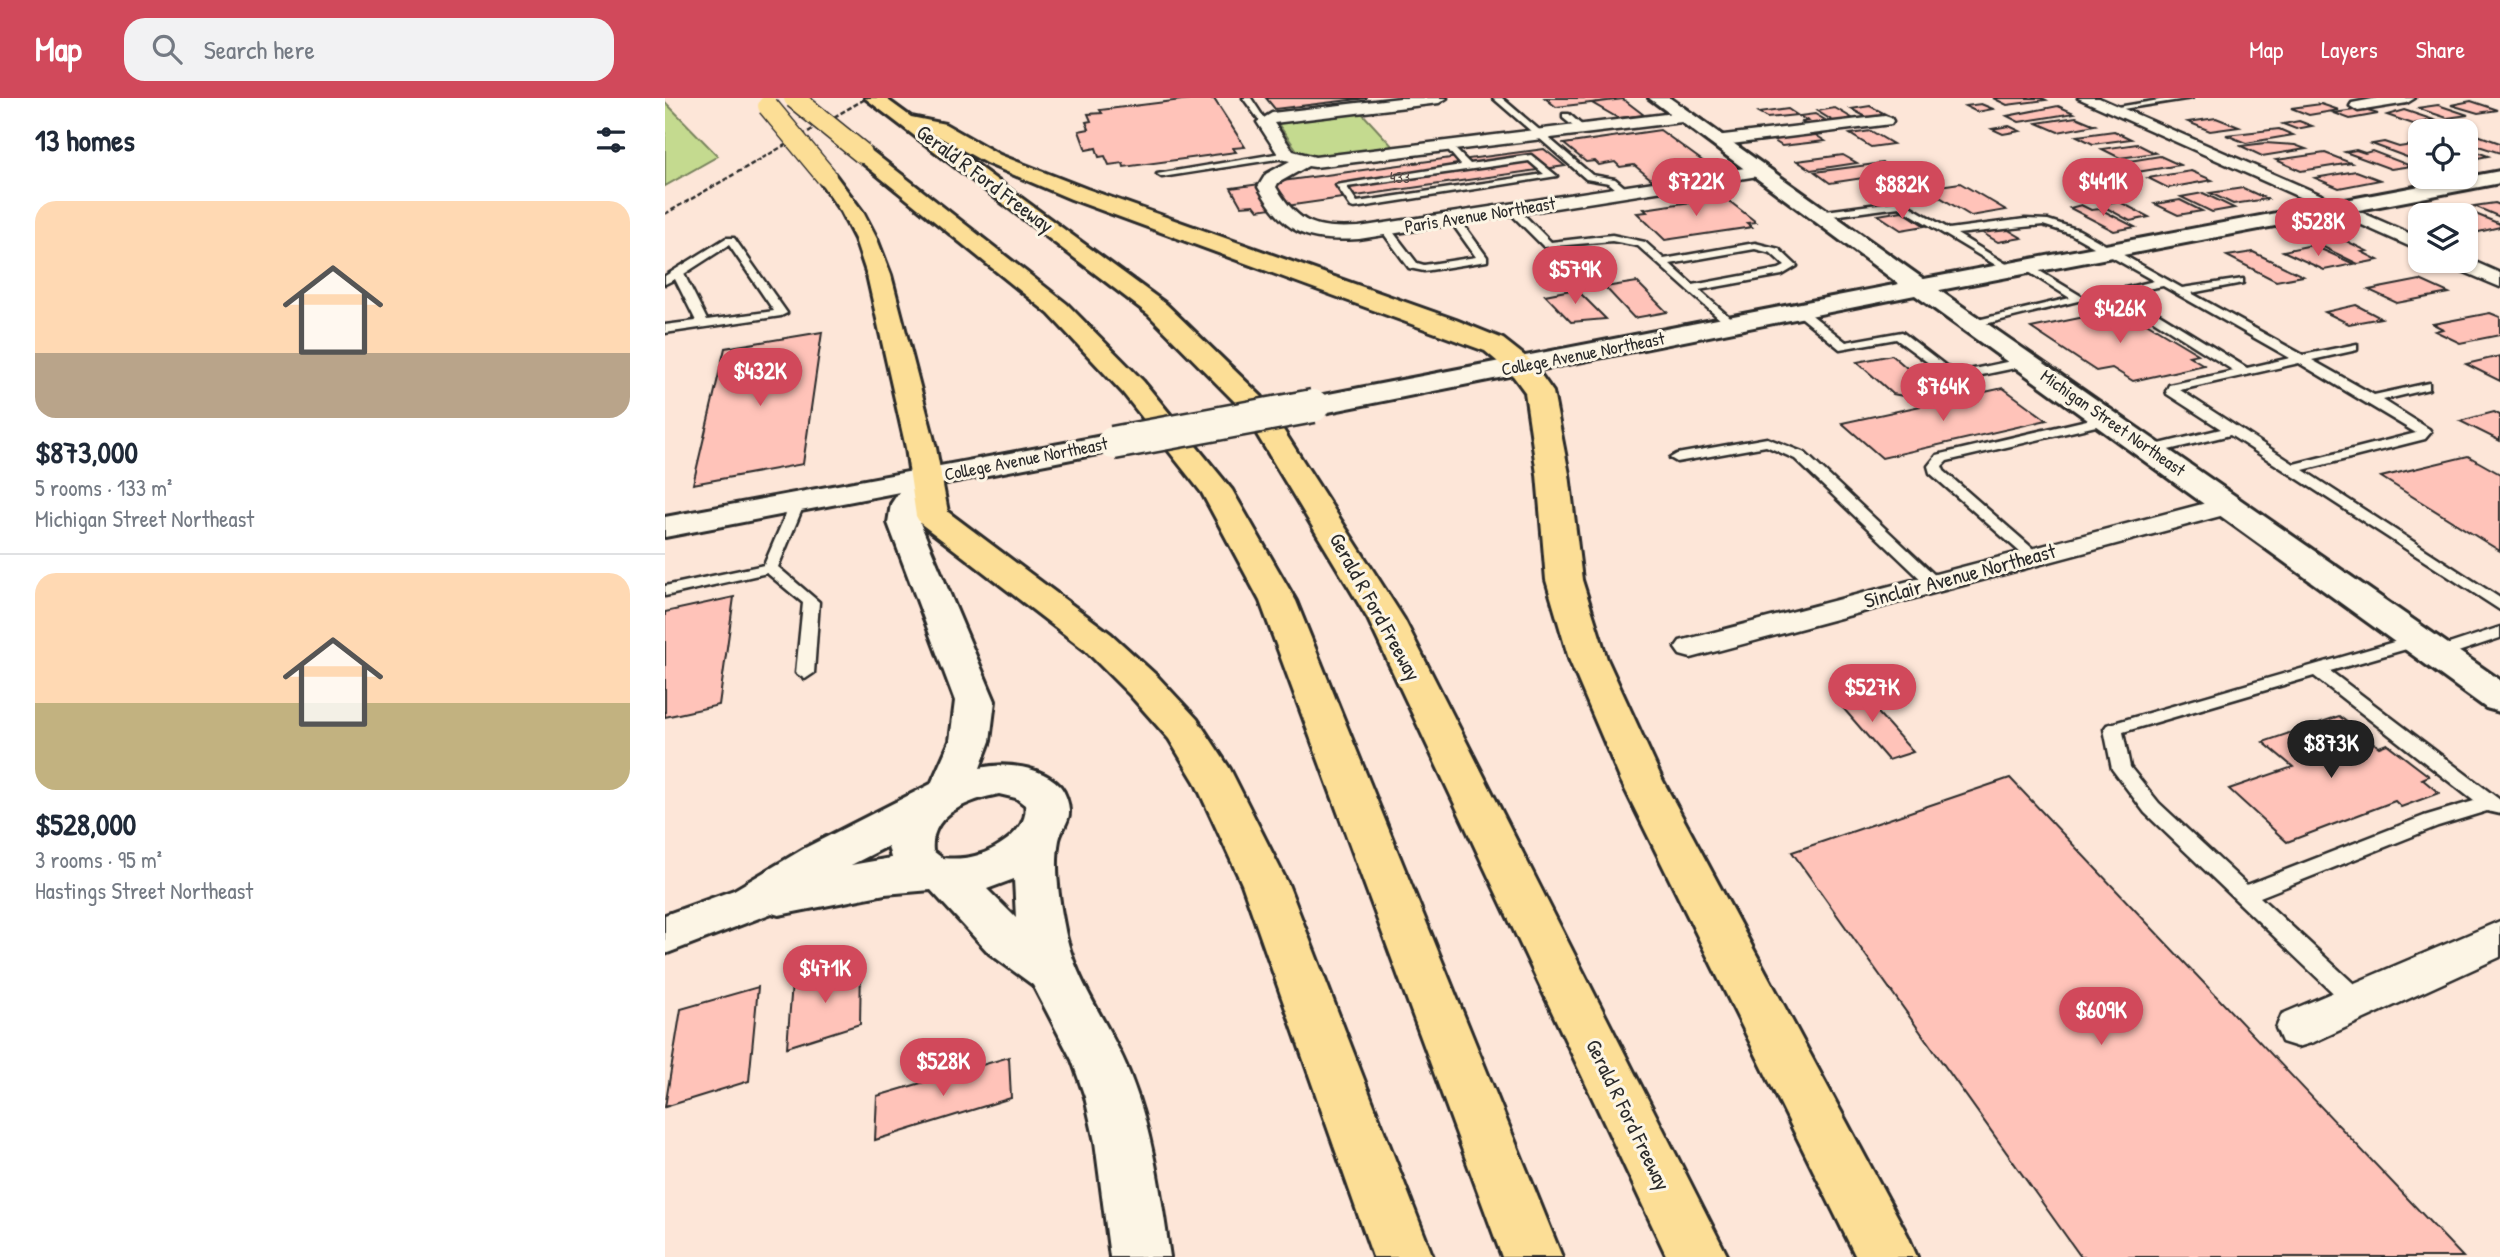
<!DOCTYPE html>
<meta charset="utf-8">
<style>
:root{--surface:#fff;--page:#f2f2f3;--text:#1f2937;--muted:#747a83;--line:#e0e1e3;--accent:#d1495b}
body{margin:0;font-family:"Patrick Hand",sans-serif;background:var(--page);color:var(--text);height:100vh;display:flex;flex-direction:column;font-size:26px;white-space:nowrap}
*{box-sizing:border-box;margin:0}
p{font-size:23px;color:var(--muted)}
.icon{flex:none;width:38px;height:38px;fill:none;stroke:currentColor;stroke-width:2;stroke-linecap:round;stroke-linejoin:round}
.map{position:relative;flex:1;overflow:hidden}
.drawer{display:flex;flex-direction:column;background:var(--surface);width:665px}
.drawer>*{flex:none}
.fabs{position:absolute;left:1743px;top:21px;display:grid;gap:14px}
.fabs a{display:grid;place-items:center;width:70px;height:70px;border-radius:14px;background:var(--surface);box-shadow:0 2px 5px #0004;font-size:35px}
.price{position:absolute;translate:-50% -60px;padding:0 16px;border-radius:24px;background:var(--accent);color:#fff;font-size:23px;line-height:46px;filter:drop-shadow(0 2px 4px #0008)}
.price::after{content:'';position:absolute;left:50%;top:42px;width:21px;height:16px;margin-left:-10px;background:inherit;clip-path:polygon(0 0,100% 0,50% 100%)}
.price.active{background:#222;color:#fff}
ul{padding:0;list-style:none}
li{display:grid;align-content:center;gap:14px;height:371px;padding:0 35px}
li+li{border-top:2px solid var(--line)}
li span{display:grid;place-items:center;height:217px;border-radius:21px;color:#555}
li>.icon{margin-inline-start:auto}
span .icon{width:126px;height:126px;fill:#fffc;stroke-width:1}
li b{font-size:30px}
h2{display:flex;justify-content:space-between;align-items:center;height:84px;padding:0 35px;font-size:30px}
header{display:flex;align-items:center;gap:42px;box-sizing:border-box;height:98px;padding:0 35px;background:var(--accent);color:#fff}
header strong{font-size:33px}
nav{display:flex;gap:38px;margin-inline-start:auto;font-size:24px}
.search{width:490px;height:63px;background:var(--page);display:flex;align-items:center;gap:18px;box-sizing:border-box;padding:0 24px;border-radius:21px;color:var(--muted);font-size:26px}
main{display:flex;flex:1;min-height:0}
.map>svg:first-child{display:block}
</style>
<header>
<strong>Map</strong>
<div class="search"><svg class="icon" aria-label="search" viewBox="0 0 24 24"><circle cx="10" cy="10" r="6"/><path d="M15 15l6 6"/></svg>Search here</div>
<nav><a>Map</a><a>Layers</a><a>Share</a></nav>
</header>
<main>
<section class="drawer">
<h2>13 homes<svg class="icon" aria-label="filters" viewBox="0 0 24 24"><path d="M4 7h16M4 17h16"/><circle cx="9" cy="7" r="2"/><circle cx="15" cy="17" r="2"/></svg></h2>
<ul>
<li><span style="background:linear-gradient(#ffd9b3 70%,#b9a48a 0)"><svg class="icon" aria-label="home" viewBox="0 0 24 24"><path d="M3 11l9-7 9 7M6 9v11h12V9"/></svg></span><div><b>$873,000</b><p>5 rooms · 133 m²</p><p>Michigan Street Northeast</p></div></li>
<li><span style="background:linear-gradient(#ffd9b3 60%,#c2b280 0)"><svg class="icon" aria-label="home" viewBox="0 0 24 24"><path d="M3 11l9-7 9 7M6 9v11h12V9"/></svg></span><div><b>$528,000</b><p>3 rooms · 95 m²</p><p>Hastings Street Northeast</p></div></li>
</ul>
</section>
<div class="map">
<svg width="1835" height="1159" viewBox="0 0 1835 1159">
<rect width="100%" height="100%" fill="#fde6d8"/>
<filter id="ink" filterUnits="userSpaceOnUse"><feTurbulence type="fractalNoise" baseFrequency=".0143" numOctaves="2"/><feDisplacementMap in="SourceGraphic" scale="14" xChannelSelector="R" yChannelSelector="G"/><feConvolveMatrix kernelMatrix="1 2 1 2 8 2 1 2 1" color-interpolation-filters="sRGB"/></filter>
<g filter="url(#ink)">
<g fill="#c4da8f" stroke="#78825d" stroke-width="2">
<polygon points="0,4 53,58 0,88"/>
<polygon points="695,13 730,51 654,60 634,55 611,23"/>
</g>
<g fill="#ffc3b9" stroke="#2b2b2b" stroke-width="2">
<polygon points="533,0 549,1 580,49 568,50 571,54 459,69 458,65 444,67 440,58 434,59 431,50 421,52 414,33 424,31 421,24 426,23 423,16 437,15 435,12"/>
<polygon points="601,0 702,0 610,11"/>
<polygon points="880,0 949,0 952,2 891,9"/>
<polygon points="1328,0 1377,0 1381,2 1342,7"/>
<polygon points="958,1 979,17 953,20 927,5"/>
<polygon points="1806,3 1833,12 1813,15 1786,7"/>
<polygon points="1316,6 1328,11 1312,14 1300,8"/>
<polygon points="1656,6 1674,12 1644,17 1626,10"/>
<polygon points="1773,7 1803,17 1782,20 1752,10"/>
<polygon points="1205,8 1226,19 1207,22 1186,11"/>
<polygon points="1393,8 1409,15 1354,24 1342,18"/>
<polygon points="1170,10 1192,23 1173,26 1152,13"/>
<polygon points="1123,11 1132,17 1102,20 1093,15"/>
<polygon points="1696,11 1713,16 1685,21 1669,15"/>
<polygon points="1739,12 1769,22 1748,26 1722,17"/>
<polygon points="1150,16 1167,26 1145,29 1137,24 1143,23 1134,18"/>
<polygon points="1411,19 1430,27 1393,34 1372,25"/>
<polygon points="1551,20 1574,29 1545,33 1523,24"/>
<polygon points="1634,23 1647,28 1631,31 1618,26"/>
<polygon points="1784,24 1803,30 1788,32 1770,26"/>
<polygon points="1344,28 1355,33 1338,36 1327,31"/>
<polygon points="1614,31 1628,37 1581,45 1561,37"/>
<polygon points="995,32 1050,72 986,81 969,67 955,69 950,64 934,67 930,63 921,64 899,46"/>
<polygon points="1206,33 1228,46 1206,49 1185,36"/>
<polygon points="1449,33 1466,41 1428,46 1412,38"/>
<polygon points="1804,34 1835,45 1835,55 1801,44 1801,35"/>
<polygon points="1149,36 1160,43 1117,48 1106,41"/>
<polygon points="1719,44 1734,49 1747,47 1755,50 1755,64 1707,46"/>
<polygon points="1600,45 1630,47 1641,51 1597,58 1576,48"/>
<polygon points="1472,46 1490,55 1455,60 1437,51"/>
<polygon points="1801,50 1823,58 1802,62"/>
<polygon points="879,51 900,68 593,112 589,107 576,108 566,90 793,59 796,62"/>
<polygon points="1691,52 1700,55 1707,53 1746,68 1726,71 1680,54"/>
<polygon points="1660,55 1686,65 1636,73 1611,62"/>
<polygon points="1178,57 1192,65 1146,72 1132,63"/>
<polygon points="1495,58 1515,67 1454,77 1434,68"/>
<polygon points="1218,65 1230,72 1220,73 1225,76 1165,85 1150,74"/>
<polygon points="1526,73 1547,82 1503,90 1483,80"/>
<polygon points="1691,73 1715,82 1674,90 1650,80"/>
<polygon points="1295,85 1341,112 1306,118 1260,90"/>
<polygon points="1578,90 1602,101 1568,106 1545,95"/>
<polygon points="1538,95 1569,110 1547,114 1516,99"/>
<polygon points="1059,99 1091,124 1082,125 1087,129 1000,142 972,115 982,114 979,111"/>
<polygon points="1515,102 1537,113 1513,117 1490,106"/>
<polygon points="1453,103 1484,119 1465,123 1434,106"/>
<polygon points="1830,105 1835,107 1835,119 1809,108"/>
<polygon points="1416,107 1426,112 1435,111 1470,129 1449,133 1405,110"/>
<polygon points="1237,113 1260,128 1236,132 1213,117"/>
<polygon points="1808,115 1835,126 1835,129 1801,137 1799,117"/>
<polygon points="1340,130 1357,140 1333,144 1316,134"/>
<polygon points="1669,137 1702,153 1697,154 1713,162 1693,166 1644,142"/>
<polygon points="1647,147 1689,166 1659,172 1618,153"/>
<polygon points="1588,154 1638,178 1611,183 1562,158"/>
<polygon points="1755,182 1784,195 1732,205 1704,192"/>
<polygon points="972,184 1002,214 969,220 940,189"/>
<polygon points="911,191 941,221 906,224 880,197"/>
<polygon points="1691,207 1716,220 1684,226 1660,214"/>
<polygon points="1458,211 1533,256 1524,258 1539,267 1468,283 1447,270 1431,273 1366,230"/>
<polygon points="1825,215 1835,219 1835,237 1795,245 1770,233 1778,231 1768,226"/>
<polygon points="157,234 138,366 28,386 60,250"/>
<polygon points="1227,257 1273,297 1253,301 1228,296 1192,264"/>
<polygon points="1835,258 1835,283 1801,266"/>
<polygon points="1338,290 1382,322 1217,360 1177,325"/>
<polygon points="1829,314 1835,317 1835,343 1795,323"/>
<polygon points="1803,358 1835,376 1835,453 1716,379"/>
<polygon points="69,499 54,607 0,619 0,514"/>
<polygon points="1190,589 1248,654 1223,662 1166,596"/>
<polygon points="1674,618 1714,649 1722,646 1764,678 1757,681 1774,695 1736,709 1730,703 1622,744 1564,691 1628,669 1598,644"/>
<polygon points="1345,680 1798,1159 1416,1159 1127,754"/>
<polygon points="196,865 195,926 122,949 127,885"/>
<polygon points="93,889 84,983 0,1009 16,911"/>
<polygon points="344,959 346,1000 210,1042 212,998"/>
</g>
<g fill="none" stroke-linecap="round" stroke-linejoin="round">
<defs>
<g id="service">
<polygon points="578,0 586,0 603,26 597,26"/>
<polygon points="828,0 837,0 927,77 950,81 963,92 963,96 957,96 944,85 921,81"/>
<polygon points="1506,0 1527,0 1445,13 1441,11"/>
<polygon points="898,16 904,16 920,30 913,32 898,20"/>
<path d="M 783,44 L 805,66 L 866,57 L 892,78 L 689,110 L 686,109 L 671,87 L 796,67 L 779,47 ZM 864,63 L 879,76 L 692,104 L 682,89 Z"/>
<polygon points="622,54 627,57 625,59 497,79 492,76"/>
<path d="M 1236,103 L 1284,131 L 1360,121 L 1383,122 L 1414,132 L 1517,190 L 1578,181 L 1578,185 L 1526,195 L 1638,257 L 1692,246 L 1692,252 L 1647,262 L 1709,297 L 1764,285 L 1764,291 L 1718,302 L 1764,331 L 1766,334 L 1760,341 L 1638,372 L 1835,500 L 1835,512 L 1565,337 L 1487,356 L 1482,355 L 1482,349 L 1556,331 L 1502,296 L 1501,293 L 1504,287 L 1569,273 L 1444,194 L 1489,183 L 1406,136 L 1378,127 L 1292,136 L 1348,170 L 1348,174 L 1344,175 L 1234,109 L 1153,120 L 1148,117 L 1153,114 ZM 1498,188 L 1625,260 L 1582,270 L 1460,195 ZM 1634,265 L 1751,335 L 1629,366 L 1515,292 Z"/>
<path d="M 844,110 L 852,110 L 886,144 L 947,137 L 980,144 L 999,161 L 1090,145 L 1114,151 L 1132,168 L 1117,177 L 1034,192 L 1070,224 L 1072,227 L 1066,231 L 973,148 L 947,143 L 879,149 L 844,114 ZM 1090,151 L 1106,155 L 1120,168 L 1114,171 L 1028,187 L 1005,166 Z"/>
<polygon points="789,118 793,119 822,159 822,163 759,173 744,170 716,132 725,130 752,165 759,167 811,159 784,121"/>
<path d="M 61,140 L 69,140 L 122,215 L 116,218 L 0,235 L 0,227 L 31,223 L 10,181 L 0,186 L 0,178 ZM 64,147 L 109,213 L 42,222 L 19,176 Z"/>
<polygon points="1363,166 1421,201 1304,230 1304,224 1405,200 1359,171 1359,167"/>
<polygon points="1131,211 1139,211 1181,244 1237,234 1290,275 1360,260 1366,264 1360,268 1288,283 1231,241 1175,251 1131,215"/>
<polygon points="1443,317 1448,318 1448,324 1282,363 1277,368 1279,373 1374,456 1377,459 1374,462 1364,462 1265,375 1263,368 1272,357"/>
<polygon points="1102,340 1140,355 1275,482 1277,485 1275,488 1263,488 1130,361 1101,348 1012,364 1005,360 1012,356"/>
<polygon points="133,400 140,404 113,469 154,504 149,575 140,581 131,575 138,505 102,475 0,498 0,488 99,467 126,404"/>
<polygon points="1835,529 1835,540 1772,561 1763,556 1766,552"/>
<path d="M 1753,537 L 1761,542 L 1759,546 L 1665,573 L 1835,702 L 1835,716 L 1822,713 L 1773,728 L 1595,799 L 1700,896 L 1703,903 L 1700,910 L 1692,913 L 1684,910 L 1480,715 L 1447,671 L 1439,631 L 1442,627 ZM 1649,578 L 1809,703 L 1759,718 L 1582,787 L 1494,705 L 1465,669 L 1458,634 Z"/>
</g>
<g id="minor">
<path d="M 735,0 L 782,0 L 774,5 L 609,25 L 628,53 L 650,59 L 1017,14 L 1025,19 L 1017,24 L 650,69 L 643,68 L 613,85 L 611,89 C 634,127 651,131 694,129 L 1093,68 L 1102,73 L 1093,78 L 694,141 C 640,144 620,136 593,89 L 601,76 L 625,63 L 616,61 L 592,24 L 607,15 Z"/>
<polygon points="1413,0 1434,0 1755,140 1755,153"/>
<polygon points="1713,0 1750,0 1742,5 1693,13 1685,8 1687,5"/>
<polygon points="1220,18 1226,20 1228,23 1226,26 1050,48 1042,43 1050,38"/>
<polygon points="1801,160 1835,175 1835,189 1783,167 1780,163 1801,163"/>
<polygon points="1564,399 1574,401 1578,407 1574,413 1026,560 1015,557 1010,550 1015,543"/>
<polygon points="1835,823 1835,859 1649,944 1633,949 1617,944 1611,930 1617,916"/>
</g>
<g id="tertiary">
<polygon points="1835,73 1835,85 1254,196 1245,194 1242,189 1245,184 1254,182"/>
<path d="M 259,371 L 270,373 L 275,380 L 258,406 L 255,425 L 330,603 L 325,643 L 315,670 C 339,664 376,668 395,688 C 400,694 404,705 404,713 C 405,723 396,732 394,742 C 389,768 394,802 399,827 C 408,883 445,925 465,977 C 488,1035 496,1098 505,1159 L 445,1159 L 430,1044 L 420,999 L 407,962 L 368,887 L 324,855 L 266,792 L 220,796 L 114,817 L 107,815 L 0,856 L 0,817 L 69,792 L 140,750 L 266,686 L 285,643 L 290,603 L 223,425 L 226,406 L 248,373 ZM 334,696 L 351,700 L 360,707 C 365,731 331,753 310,758 C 299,761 288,761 277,760 L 268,753 C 264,716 304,702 334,696 ZM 223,748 L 226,760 L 186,767 ZM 349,781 L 351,820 L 322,791 Z"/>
</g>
<g id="secondary">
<polygon points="984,0 1005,0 1288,202 1835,582 1835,614 1821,610 1250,197 648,317 638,314 634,308 638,302 648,299 1234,186"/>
<polygon points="448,336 459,339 463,345 459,351 0,439 0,419"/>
</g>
<g id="motorway">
<polygon points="200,0 220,0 246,19 280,26 335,57 422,91 791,222 838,241 866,263 888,294 904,376 917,482 942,561 998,683 1243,1138 1252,1159 1191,1159 956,683 904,561 881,482 872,376 860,294 846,275 820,253 406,101 321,65 269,36 501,206 597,299 739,521 1063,1159 1002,1159 703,521 576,310 483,216"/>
<polygon points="197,49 204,51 402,206 478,283 567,392 631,503 897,1159 837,1159 595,503 537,395 458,295 384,216 190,59 187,55 190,51"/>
<polygon points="161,72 168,74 198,114 212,141 226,177 271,350 283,414 446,536 493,579 532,621 565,671 623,786 768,1159 708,1159 577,786 530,684 504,641 465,597 420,552 255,425 251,418 241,350 202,177 190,141 176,114 151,78 154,74"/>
</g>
</defs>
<use href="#service" stroke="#2b2b2b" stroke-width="5"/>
<use href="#minor" stroke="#2b2b2b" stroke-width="5"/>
<use href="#tertiary" stroke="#2b2b2b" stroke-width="6"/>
<use href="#secondary" stroke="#2b2b2b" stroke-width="6"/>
<use href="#motorway" stroke="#2b2b2b" stroke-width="6"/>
<use href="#service" fill="#fcf5e5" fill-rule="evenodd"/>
<use href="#minor" fill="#fcf5e5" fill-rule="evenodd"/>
<use href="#tertiary" fill="#fcf5e5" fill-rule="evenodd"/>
<use href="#secondary" fill="#fcf5e5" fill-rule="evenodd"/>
<use href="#motorway" fill="#fcde96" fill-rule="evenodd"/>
<polyline stroke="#2b2b2b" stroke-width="2.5" stroke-dasharray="5 2.5" stroke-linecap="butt" points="0,116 202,0"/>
<defs>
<polyline id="secondary-bridge-far1" points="643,309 648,308"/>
<polyline id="secondary-bridge" points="448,345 648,308"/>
<g id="motorway-bridge">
<polyline points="129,0 197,55"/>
<polyline points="103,8 161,78"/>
</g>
</defs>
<use href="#secondary-bridge-far1" stroke="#2b2b2b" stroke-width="29" stroke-linecap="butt"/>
<use href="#secondary-bridge" stroke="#2b2b2b" stroke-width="37" stroke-linecap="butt"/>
<use href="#motorway-bridge" stroke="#2b2b2b" stroke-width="23" stroke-linecap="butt"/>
<use href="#secondary-bridge-far1" stroke="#fcf5e5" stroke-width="25"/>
<use href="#secondary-bridge" stroke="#fcf5e5" stroke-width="32"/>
<use href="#motorway-bridge" stroke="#fcde96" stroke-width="20"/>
</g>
</g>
<g text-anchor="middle" stroke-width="6" stroke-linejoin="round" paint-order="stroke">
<g font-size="16" fill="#60514e">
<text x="735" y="85">433</text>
</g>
<g font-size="18" fill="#2b2b2b" stroke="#fcf5e5">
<text transform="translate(815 117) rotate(-9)" y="6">Paris Avenue Northeast</text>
<text transform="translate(918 256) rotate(-11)" y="6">College Avenue Northeast</text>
<text transform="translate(1448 325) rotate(35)" y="6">Michigan Street Northeast</text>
<text transform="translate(361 361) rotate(-11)" y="6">College Avenue Northeast</text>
</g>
<g font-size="21" fill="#2b2b2b" stroke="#fcf5e5">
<text transform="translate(320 81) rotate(37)" y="7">Gerald R Ford Freeway</text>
<text transform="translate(1295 478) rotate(-15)" y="7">Sinclair Avenue Northeast</text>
<text transform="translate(710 509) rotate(61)" y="7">Gerald R Ford Freeway</text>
<text transform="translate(963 1017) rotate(64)" y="7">Gerald R Ford Freeway</text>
</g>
</g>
</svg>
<div class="fabs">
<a><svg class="icon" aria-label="locate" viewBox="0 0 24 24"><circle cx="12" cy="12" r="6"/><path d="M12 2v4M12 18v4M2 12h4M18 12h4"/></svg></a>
<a><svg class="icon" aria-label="layers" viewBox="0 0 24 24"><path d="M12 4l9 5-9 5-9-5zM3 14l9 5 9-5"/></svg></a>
</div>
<b class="price" style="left:1031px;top:120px">$722K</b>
<b class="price" style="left:1438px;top:120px">$441K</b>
<b class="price" style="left:1237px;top:123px">$882K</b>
<b class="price" style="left:1653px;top:160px">$528K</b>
<b class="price" style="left:910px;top:208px">$579K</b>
<b class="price" style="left:1455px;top:247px">$426K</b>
<b class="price" style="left:95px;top:310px">$432K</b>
<b class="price" style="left:1278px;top:325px">$764K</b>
<b class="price" style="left:1207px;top:626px">$527K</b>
<b class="price active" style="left:1666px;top:682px">$873K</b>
<b class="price" style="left:160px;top:907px">$471K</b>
<b class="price" style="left:1436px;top:949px">$609K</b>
<b class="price" style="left:278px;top:1000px">$528K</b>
</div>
</main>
